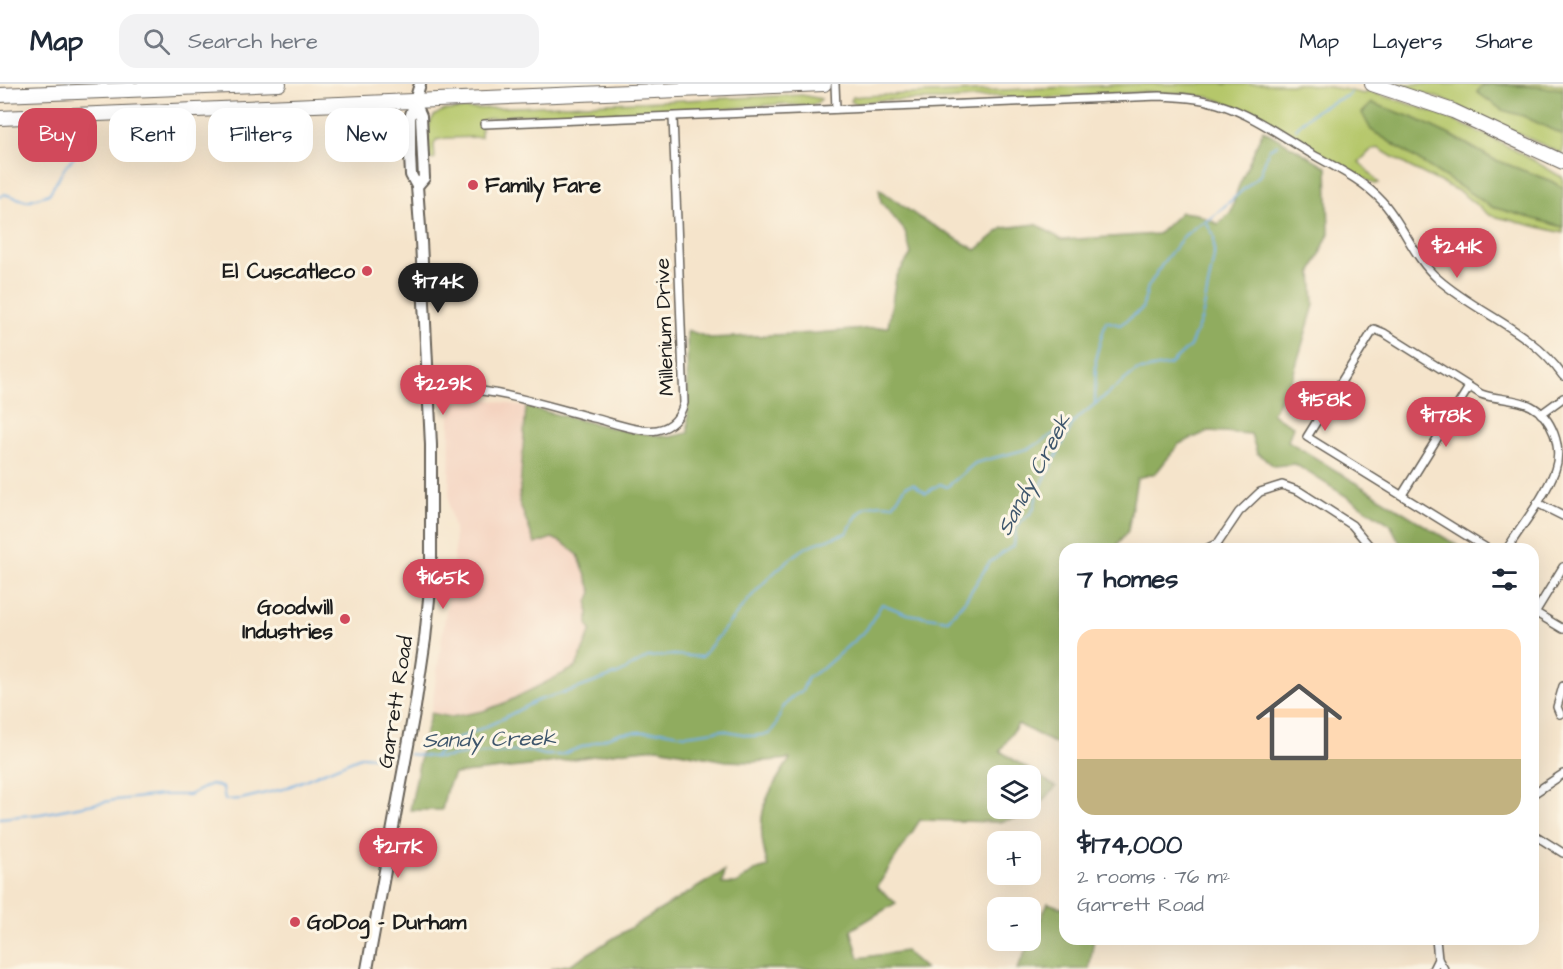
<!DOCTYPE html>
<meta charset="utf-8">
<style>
:root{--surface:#fff;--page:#f2f2f3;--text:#1f2937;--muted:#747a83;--line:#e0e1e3;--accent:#d1495b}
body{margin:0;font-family:"Architects Daughter",sans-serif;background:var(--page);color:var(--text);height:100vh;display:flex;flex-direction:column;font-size:22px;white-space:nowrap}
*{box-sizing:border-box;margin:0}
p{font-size:20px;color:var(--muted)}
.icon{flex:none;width:33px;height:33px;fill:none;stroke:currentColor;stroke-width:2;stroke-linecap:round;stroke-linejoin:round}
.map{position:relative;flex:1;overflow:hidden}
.details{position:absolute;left:1059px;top:459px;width:480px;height:402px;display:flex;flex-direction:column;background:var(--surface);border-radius:18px;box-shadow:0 6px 24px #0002}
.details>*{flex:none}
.banner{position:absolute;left:18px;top:24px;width:570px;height:54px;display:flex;gap:12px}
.fabs{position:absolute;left:987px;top:681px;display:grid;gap:12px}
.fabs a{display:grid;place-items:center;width:54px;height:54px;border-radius:12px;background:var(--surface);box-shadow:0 6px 24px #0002;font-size:30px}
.price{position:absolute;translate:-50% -51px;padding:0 14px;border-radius:21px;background:var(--accent);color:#fff;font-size:20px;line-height:39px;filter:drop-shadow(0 2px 3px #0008)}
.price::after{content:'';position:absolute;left:50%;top:36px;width:18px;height:14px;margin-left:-9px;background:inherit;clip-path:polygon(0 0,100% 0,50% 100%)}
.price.on{background:#222;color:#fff}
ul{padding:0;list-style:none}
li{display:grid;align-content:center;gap:12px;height:318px;padding:0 18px}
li+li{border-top:2px solid var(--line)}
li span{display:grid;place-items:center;height:186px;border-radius:18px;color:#555}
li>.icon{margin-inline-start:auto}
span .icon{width:108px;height:108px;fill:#fffc;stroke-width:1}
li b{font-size:26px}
h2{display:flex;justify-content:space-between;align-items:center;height:72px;padding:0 18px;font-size:26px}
.pill{padding:0 21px;border-radius:18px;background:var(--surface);box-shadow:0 6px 24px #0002;font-size:21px;line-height:54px}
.pill.on{background:var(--accent);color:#fff}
header{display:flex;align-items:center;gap:36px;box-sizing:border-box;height:84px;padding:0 30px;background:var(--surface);border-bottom:2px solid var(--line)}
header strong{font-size:28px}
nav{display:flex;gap:33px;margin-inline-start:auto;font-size:21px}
.search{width:420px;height:54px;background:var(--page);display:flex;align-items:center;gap:15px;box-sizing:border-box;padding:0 21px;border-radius:18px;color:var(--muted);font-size:22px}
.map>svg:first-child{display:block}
</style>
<header>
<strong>Map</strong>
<div class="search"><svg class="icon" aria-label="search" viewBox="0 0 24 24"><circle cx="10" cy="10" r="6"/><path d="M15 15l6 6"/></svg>Search here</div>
<nav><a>Map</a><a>Layers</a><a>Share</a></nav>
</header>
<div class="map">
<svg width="1563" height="885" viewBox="0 0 1563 885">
<rect width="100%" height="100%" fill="#fcf5e5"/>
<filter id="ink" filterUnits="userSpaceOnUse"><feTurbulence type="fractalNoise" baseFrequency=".0167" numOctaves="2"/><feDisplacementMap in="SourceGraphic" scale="12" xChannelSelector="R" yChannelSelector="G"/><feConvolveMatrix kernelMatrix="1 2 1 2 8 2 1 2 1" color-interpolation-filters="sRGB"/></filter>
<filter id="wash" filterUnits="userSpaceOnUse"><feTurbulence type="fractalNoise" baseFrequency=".008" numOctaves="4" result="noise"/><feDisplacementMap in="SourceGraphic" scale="24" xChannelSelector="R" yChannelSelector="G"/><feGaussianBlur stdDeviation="1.35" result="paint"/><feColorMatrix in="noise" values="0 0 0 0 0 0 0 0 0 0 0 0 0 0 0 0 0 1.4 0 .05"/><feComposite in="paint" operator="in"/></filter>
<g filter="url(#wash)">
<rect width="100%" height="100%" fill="#f5e4cb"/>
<polygon fill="#f4d3c0" points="476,313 525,323 519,418 552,454 564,459 578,471 592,508 591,546 576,583 507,618 483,627 451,633 431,629 455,465 454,444 449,423 450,319 454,315"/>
<g fill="#b5c76b" stroke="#687244" stroke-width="1.5">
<path d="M 1140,0 L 1305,0 L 1343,5 L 1364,10 L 1368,8 C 1438,25 1502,56 1563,94 L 1563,104 L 1551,97 L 1493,75 L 1453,52 L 1493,123 L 1563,143 L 1563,149 L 1489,131 L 1460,108 L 1408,82 L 1378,64 L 1370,67 L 1359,78 L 1379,99 L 1374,100 L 1246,27 L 1213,14 L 1187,10 L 1149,8 L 1052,14 L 1014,15 L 999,12 L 945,16 L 880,16 L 855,20 L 851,17 L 853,13 L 863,12 Z"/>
<polygon points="1397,0 1563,0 1563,70 1444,16"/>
<path d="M 802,11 L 821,15 L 817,20 L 802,22 L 781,20 L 704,27 L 519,31 L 486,35 L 482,37 L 481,53 L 447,54 L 436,56 L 434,61 L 435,74 L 432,76 L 429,73 C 428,54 423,31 446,26 Z"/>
</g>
<g fill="#90ac5f" stroke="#56643e" stroke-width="1.5" fill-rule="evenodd">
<polygon points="1493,0 1563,5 1563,51 1523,32 1502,26 1477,8 1482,2"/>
<polygon points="1372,19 1414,34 1452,52 1493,75 1551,97 1563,104 1563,143 1492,123 1371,46 1362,29"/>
<path d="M 1263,46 L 1327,83 L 1329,149 L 1312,188 L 1314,221 L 1293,292 L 1272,330 L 1293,342 L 1288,357 L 1463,465 L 1403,465 L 1390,440 L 1295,380 L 1274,382 L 1257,369 L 1251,350 L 1209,347 L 1179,360 L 1156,389 L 1137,394 L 1128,447 L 1114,465 L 1065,465 L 1065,606 L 1063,610 L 1065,614 L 1065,665 L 1018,640 L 1000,667 L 1056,703 L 1029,732 L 998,738 L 920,736 L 877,803 L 896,819 L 851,846 L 859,874 L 905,867 L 925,885 L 550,885 L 571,880 L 724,787 L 722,800 L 736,800 L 754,787 L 768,783 C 754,734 762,717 790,675 L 752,678 L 726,677 L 658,664 L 626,667 L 529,682 L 454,690 L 446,707 L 442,726 L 410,726 L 424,654 L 431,629 L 451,633 L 483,627 L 507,618 L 576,583 L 591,546 L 588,542 L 588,518 L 592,508 L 578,471 L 563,459 L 552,454 L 535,460 L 519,418 L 526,323 L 625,347 L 670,353 L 688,349 L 687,246 L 710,254 L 816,249 L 888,243 L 896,193 L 911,170 L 905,147 L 881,118 L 879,105 L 920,134 L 976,166 L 1003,144 L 1036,140 L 1062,156 L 1158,150 L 1181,128 L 1197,130 L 1218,140 L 1231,128 L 1238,104 ZM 998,692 L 1030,692 L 1030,724 L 998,724 Z"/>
<polygon points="1048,819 1065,825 1065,855 1094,855 1089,885 1017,885"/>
</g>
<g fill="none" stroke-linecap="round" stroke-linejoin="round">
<g stroke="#71aee3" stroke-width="2">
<path d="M 1296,45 C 1308,28 1330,19 1349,11 L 1351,8"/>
<polyline points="0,113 4,110 27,117 49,110 66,82 92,55 94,48"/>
<polyline points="1095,320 1096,272 1106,237 1120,241 1142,225 1148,203 1165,176 1184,152 1196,142 1211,134 1260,91 1269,65 1277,61"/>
<path d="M 409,670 L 441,674 L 468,670 L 529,667 L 545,671 L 560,671 L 620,649 L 661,647 L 686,651 L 722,646 L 753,652 L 769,650 L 776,641 L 782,625 L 792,613 L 802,607 L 808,593 L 822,585 L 866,546 L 882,520 L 907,530 L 948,536 L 966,515 L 989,479 L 1014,461 C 1015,456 1015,446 1018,442 C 1021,434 1032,432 1034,423 C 1037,414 1035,408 1042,400 L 1074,337 L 1136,287 L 1170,281 L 1190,262 L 1202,234 L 1214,172 L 1214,152 L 1206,138"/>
<path d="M 433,673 L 448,663 L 453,657 L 496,638 L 536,617 L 579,604 L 620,589 L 648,573 L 674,571 L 702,573 C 731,537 767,487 807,463 C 819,457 834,454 847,449 C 858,426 866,417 893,421 L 906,402 L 913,400 L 926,409 L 940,400 L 947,403 L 975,379 L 1031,364 L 1071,339"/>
<polyline points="0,734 40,730 115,716 163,711 189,711 211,700 223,704 225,716 241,715 283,705 363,672 384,674 394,670 403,670"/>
</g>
</g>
</g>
<g filter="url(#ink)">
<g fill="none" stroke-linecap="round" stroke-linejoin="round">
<defs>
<g id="street">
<polyline points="835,0 836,25"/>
<path d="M 484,40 L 1159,12 C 1179,13 1199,14 1218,20 C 1251,30 1280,51 1310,69 C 1335,83 1363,96 1382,117 C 1404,141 1413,173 1438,195 C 1479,231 1530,245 1563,292"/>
<path d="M 427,305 C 484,300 539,320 594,334 C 611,338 640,349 657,346 C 673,343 680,333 684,319 L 673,33"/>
<polyline points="1541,330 1563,314"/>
<polyline points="1402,411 1469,303"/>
<polyline points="1537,419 1563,432"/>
<polyline points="1206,465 1218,459 1239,428 1260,408 1282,401 1299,407 1352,441 1372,465"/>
<path d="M 1488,465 L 1307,353 L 1374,245 L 1384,249 L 1481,310 C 1497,316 1516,314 1531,322 C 1552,333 1563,363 1555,386 C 1545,413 1522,441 1507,465"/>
<polyline points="1533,527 1563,545"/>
<polyline points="1533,532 1563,483"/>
<polyline points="1560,630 1557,623 1563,602"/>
<polyline points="1533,710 1563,690"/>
<polyline points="1533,750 1563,769"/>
<polyline points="1436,855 1438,875 1444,885"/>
<polyline points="1433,885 1438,875"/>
</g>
<g id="secondary">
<polyline points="415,18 421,32 424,94 417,102"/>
<polyline points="367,885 415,623 425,555 431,495 431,361 421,157 417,102 411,91 410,72 410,34 420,0"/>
</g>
<g id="highway">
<polyline points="1372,0 1453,27 1563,78"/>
<polyline points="0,11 279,0"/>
<polyline points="0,34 824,0"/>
</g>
</defs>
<use href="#street" stroke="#686259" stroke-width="10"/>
<use href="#secondary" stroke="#686259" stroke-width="14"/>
<use href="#highway" stroke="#686259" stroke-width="16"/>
<use href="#street" stroke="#fff" stroke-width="7"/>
<use href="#secondary" stroke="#fff" stroke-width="10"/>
<use href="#highway" stroke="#fff" stroke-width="14"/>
</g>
</g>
<g fill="#d1495b" stroke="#fcf5e5" stroke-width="2">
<circle cx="473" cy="101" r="6"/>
<circle cx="367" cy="187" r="6"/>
<circle cx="345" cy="535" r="6"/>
<circle cx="295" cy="838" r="6"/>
</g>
<g text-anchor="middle" stroke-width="6" stroke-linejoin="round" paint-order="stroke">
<g font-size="21" font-weight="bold" fill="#1c1c1c" stroke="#fcf5e5" text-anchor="start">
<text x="485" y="108">Family Fare</text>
<text x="355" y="194" text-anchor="end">El Cuscatleco</text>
<text x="333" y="530" text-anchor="end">Goodwill<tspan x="333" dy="24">Industries</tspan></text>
<text x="307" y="845">GoDog - Durham</text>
</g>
<g font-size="21" fill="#1c1c1c" stroke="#fcf5e5">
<text transform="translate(664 243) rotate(-92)" y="7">Millenium Drive</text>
<text transform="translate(395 618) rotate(-81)" y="7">Garrett Road</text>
</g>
<g font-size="22" font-style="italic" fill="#3e566c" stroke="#fcf5e5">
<text transform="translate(1033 390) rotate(-62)" y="8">Sandy Creek</text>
<text transform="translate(489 654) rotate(-1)" y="8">Sandy Creek</text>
</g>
</g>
</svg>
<div class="fabs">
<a><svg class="icon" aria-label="layers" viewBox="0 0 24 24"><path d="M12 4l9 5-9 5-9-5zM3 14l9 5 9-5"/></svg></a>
<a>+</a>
<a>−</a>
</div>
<b class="price" style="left:1457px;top:195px">$241K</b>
<b class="price on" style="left:438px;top:230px">$174K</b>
<b class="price" style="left:443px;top:332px">$229K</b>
<b class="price" style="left:1325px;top:348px">$158K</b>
<b class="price" style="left:1446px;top:364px">$178K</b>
<b class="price" style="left:443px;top:526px">$165K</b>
<b class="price" style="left:398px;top:795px">$217K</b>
<div class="banner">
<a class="pill on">Buy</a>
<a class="pill">Rent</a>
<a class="pill">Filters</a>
<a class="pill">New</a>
</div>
<section class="details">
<h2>7 homes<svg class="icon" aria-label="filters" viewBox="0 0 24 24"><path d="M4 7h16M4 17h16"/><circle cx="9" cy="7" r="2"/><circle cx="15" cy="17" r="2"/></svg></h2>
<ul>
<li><span style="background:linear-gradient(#ffd9b3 70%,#c2b280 0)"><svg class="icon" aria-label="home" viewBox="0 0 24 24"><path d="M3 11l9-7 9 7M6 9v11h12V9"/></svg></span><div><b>$174,000</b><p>2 rooms · 76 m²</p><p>Garrett Road</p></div></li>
</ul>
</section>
</div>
